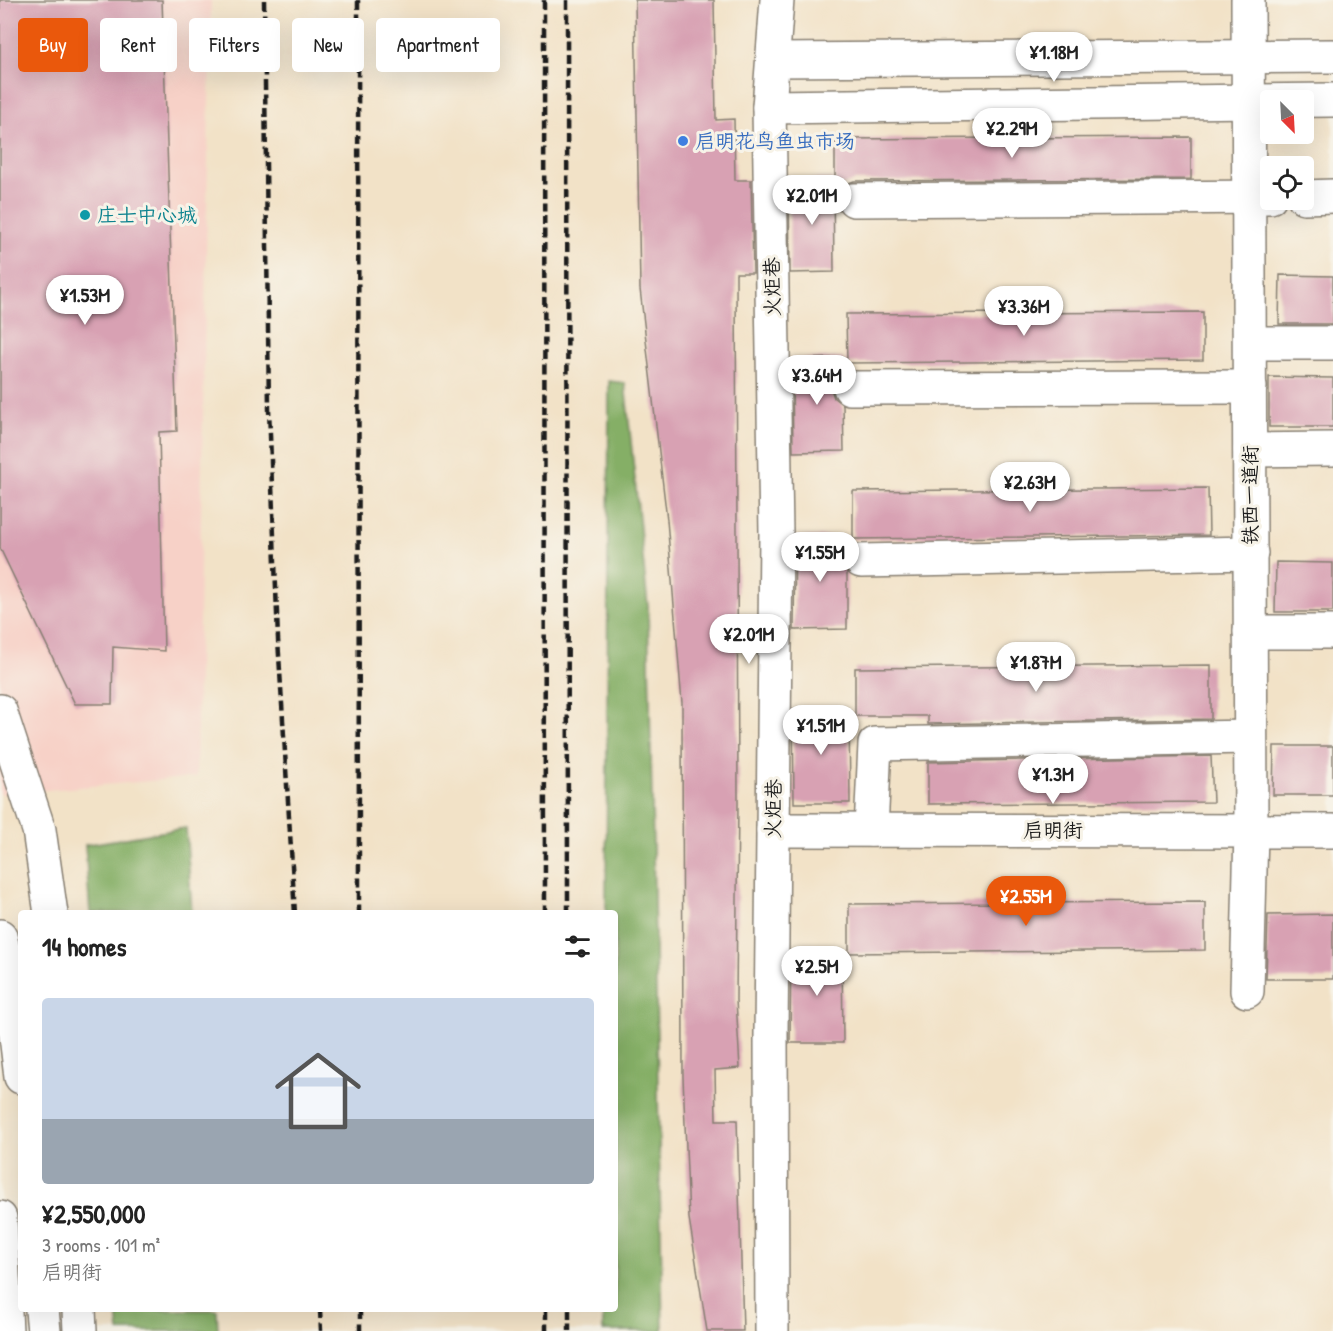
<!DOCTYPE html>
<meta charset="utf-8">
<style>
:root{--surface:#fff;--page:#f6f6f6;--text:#222;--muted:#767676;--line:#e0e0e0;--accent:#ea580c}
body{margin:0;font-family:"Patrick Hand","LXGW WenKai TC",sans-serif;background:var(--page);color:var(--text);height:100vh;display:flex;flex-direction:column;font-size:22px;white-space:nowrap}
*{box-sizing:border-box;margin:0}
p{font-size:20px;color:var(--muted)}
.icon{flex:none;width:33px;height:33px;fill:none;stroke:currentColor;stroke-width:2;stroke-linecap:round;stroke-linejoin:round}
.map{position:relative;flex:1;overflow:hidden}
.details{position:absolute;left:18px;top:910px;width:600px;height:402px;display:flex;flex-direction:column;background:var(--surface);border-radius:6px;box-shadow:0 6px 24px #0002}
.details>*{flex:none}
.banner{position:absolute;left:18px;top:18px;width:600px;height:54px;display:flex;gap:12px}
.needle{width:39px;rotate:156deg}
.fabs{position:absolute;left:1260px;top:90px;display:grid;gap:12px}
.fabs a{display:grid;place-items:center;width:54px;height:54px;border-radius:6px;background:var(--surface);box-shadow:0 6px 24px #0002;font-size:30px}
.price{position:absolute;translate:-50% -51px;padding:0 14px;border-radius:21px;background:#fff;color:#222;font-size:20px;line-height:39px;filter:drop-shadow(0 2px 3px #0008)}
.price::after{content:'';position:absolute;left:50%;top:36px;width:18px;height:14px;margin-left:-9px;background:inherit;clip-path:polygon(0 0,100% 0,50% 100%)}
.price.current{background:var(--accent);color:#fff}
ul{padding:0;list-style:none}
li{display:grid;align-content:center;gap:12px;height:318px;padding:0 24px}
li+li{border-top:2px solid var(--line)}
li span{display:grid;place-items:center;height:186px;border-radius:6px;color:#555}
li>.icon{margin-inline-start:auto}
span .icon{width:108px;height:108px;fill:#fffc;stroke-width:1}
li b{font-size:26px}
h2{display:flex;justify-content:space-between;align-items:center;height:72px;padding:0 24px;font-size:26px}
.tag{padding:0 21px;border-radius:6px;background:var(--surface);box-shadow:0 6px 24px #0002;font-size:21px;line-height:54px}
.tag.current{background:var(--accent);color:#fff}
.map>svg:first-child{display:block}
</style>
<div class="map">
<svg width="1333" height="1331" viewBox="0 0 1333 1331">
<rect width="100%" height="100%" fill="#f7f3e8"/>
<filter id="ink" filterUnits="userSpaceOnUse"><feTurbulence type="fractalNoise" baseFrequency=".0167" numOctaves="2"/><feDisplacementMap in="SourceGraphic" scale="12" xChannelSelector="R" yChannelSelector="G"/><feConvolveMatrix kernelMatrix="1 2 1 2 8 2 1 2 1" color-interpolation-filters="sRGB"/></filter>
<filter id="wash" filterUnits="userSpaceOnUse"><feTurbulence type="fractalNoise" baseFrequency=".008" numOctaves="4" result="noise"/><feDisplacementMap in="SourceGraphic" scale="24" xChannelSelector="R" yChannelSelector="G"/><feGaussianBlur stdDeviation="1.35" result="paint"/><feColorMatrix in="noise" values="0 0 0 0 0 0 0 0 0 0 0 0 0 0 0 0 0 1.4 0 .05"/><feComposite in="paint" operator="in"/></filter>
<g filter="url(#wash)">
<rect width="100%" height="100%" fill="#f2e2c7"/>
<polygon fill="#f7d1c7" points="0,0 211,0 196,777 0,794"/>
<g fill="#85af66" stroke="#506641" stroke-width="1.5">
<polygon points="609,381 625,383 648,606 663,1331 603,1331 603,1310 615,1310 615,914 606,913"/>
<polygon points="186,828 192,913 90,913 85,845"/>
<polygon points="117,1310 217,1310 218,1331 119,1331"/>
</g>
<g id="blocks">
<g fill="#d8a1b3">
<polygon points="0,0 162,0 177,431 159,432 164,651 113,647 112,704 75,704 0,548"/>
<polygon points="635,0 714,0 716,120 734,119 735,180 751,180 753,273 736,273 738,802 736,1000 740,1068 715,1070 716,1120 737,1120 743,1331 707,1331 689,1218 683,1077 682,703 667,520 640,289"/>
<polygon points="1191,137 1191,179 854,181 835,188 835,139"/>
<polygon points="833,179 834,272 790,273 789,180"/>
<polygon points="1280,275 1333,276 1333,324 1279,324"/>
<polygon points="1203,312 1203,360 847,363 846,314"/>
<polygon points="843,358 843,371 834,378 831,389 834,398 843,405 844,451 793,452 792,359"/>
<polygon points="1269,377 1333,378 1333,427 1269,427"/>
<polygon points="1208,488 1209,535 853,539 853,491"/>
<polygon points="847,536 847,549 842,561 847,573 847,629 794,630 795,537"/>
<polygon points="1276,562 1333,563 1333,612 1275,612"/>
<polygon points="1211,665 1211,719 928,724 928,716 855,716 855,668"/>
<polygon points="793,710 849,710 850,803 794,803"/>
<polygon points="1274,746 1333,746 1333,795 1273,795"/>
<polygon points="1211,756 1213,802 928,804 928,762"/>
<polygon points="1205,902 1205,950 849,953 849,904"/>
<polygon points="1333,914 1333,979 1266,979 1268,915"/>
<polygon points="842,950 843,1043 790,1043 791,951"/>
</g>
</g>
</g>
<g filter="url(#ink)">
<use href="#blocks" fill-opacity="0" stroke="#877f72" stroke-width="1.5"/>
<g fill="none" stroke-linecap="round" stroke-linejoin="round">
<defs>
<g id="minor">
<polyline points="774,60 1333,56"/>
<polyline points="769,107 1333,100"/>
<polyline points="1304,197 1333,196"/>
<polyline points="854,200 1270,197"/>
<polyline points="1250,343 1333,343"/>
<polyline points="850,388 1250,387"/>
<polyline points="1250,450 1333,449"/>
<polyline points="861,561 1251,553"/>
<polyline points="1250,632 1333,632"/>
<polyline points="773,830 1333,831"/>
<polyline points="871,830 875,744 1250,737"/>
<polyline points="1247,991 1251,831 1248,0"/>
<polyline points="772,1331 771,1035 776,534 769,107 777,0"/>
</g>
<g id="major">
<polyline points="0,711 39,830 51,914"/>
<polyline points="79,1310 80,1331"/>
</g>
<g id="highway">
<polyline points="0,936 8,970 21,1077"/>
<polyline points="0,1218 6,1331"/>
<polyline points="42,1310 44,1331"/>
</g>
</defs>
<use href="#minor" stroke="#877f72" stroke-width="36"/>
<use href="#major" stroke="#877f72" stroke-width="36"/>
<use href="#highway" stroke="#877f72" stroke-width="36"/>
<use href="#minor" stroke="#fff" stroke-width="33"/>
<use href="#major" stroke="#fff" stroke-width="33"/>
<use href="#highway" stroke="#fff" stroke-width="33"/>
<g stroke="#1c1c1c" stroke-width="4.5" stroke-dasharray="9 4.5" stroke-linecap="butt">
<polyline points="264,0 269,409 278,639 295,914"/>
<polyline points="358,0 359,914"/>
<polyline points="544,0 545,914"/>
<polyline points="567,0 568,914"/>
<polyline points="320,1310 321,1331"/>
<polyline points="360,1310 360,1331"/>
<polyline points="546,1310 546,1331"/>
<polyline points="569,1310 569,1331"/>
</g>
</g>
</g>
<circle fill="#3f7fe0" stroke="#f7f3e8" stroke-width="2" cx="683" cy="141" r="6"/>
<circle fill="#0f9aa8" stroke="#f7f3e8" stroke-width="2" cx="85" cy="215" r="6"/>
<g text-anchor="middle" stroke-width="6" stroke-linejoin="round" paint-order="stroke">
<g font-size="20" fill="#366cbe" stroke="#f7f3e8" text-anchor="start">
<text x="695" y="148">启明花鸟鱼虫市场</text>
</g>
<g font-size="20" fill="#0d838f" stroke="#f7f3e8" text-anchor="start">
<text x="97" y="222">庄士中心城</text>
</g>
<g font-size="20" fill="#1c1c1c" stroke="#f7f3e8">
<text transform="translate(772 287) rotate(-91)" y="7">火炬巷</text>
<text transform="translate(1250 495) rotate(-90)" y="7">铁西一道街</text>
<text transform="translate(773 809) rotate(-89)" y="7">火炬巷</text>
<text x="1053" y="837">启明街</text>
</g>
</g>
</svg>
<div class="fabs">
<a><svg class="needle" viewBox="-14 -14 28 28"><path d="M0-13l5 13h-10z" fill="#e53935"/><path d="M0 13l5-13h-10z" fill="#767676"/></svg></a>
<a><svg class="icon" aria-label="locate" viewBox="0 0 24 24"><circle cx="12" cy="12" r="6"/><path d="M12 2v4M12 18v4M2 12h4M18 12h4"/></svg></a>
</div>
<b class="price" style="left:1054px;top:83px">¥1.18M</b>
<b class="price" style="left:1012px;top:159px">¥2.29M</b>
<b class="price" style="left:812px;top:226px">¥2.01M</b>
<b class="price" style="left:85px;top:326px">¥1.53M</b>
<b class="price" style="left:1024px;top:337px">¥3.36M</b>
<b class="price" style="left:817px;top:406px">¥3.64M</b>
<b class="price" style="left:1030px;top:513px">¥2.63M</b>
<b class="price" style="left:820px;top:583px">¥1.55M</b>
<b class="price" style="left:749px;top:665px">¥2.01M</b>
<b class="price" style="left:1036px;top:693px">¥1.87M</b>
<b class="price" style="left:821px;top:756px">¥1.51M</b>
<b class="price" style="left:1053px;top:805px">¥1.3M</b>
<b class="price current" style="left:1026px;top:927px">¥2.55M</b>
<b class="price" style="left:817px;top:997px">¥2.5M</b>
<div class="banner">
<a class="tag current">Buy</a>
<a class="tag">Rent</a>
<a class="tag">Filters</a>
<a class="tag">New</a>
<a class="tag">Apartment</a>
</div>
<section class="details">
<h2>14 homes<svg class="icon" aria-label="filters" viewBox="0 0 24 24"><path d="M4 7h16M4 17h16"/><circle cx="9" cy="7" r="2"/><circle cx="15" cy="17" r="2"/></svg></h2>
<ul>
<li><span style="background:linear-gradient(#c9d6e8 65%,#9aa5b1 0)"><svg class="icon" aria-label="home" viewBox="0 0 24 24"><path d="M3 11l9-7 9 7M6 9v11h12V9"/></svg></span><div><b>¥2,550,000</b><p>3 rooms · 101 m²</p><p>启明街</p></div></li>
</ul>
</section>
</div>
